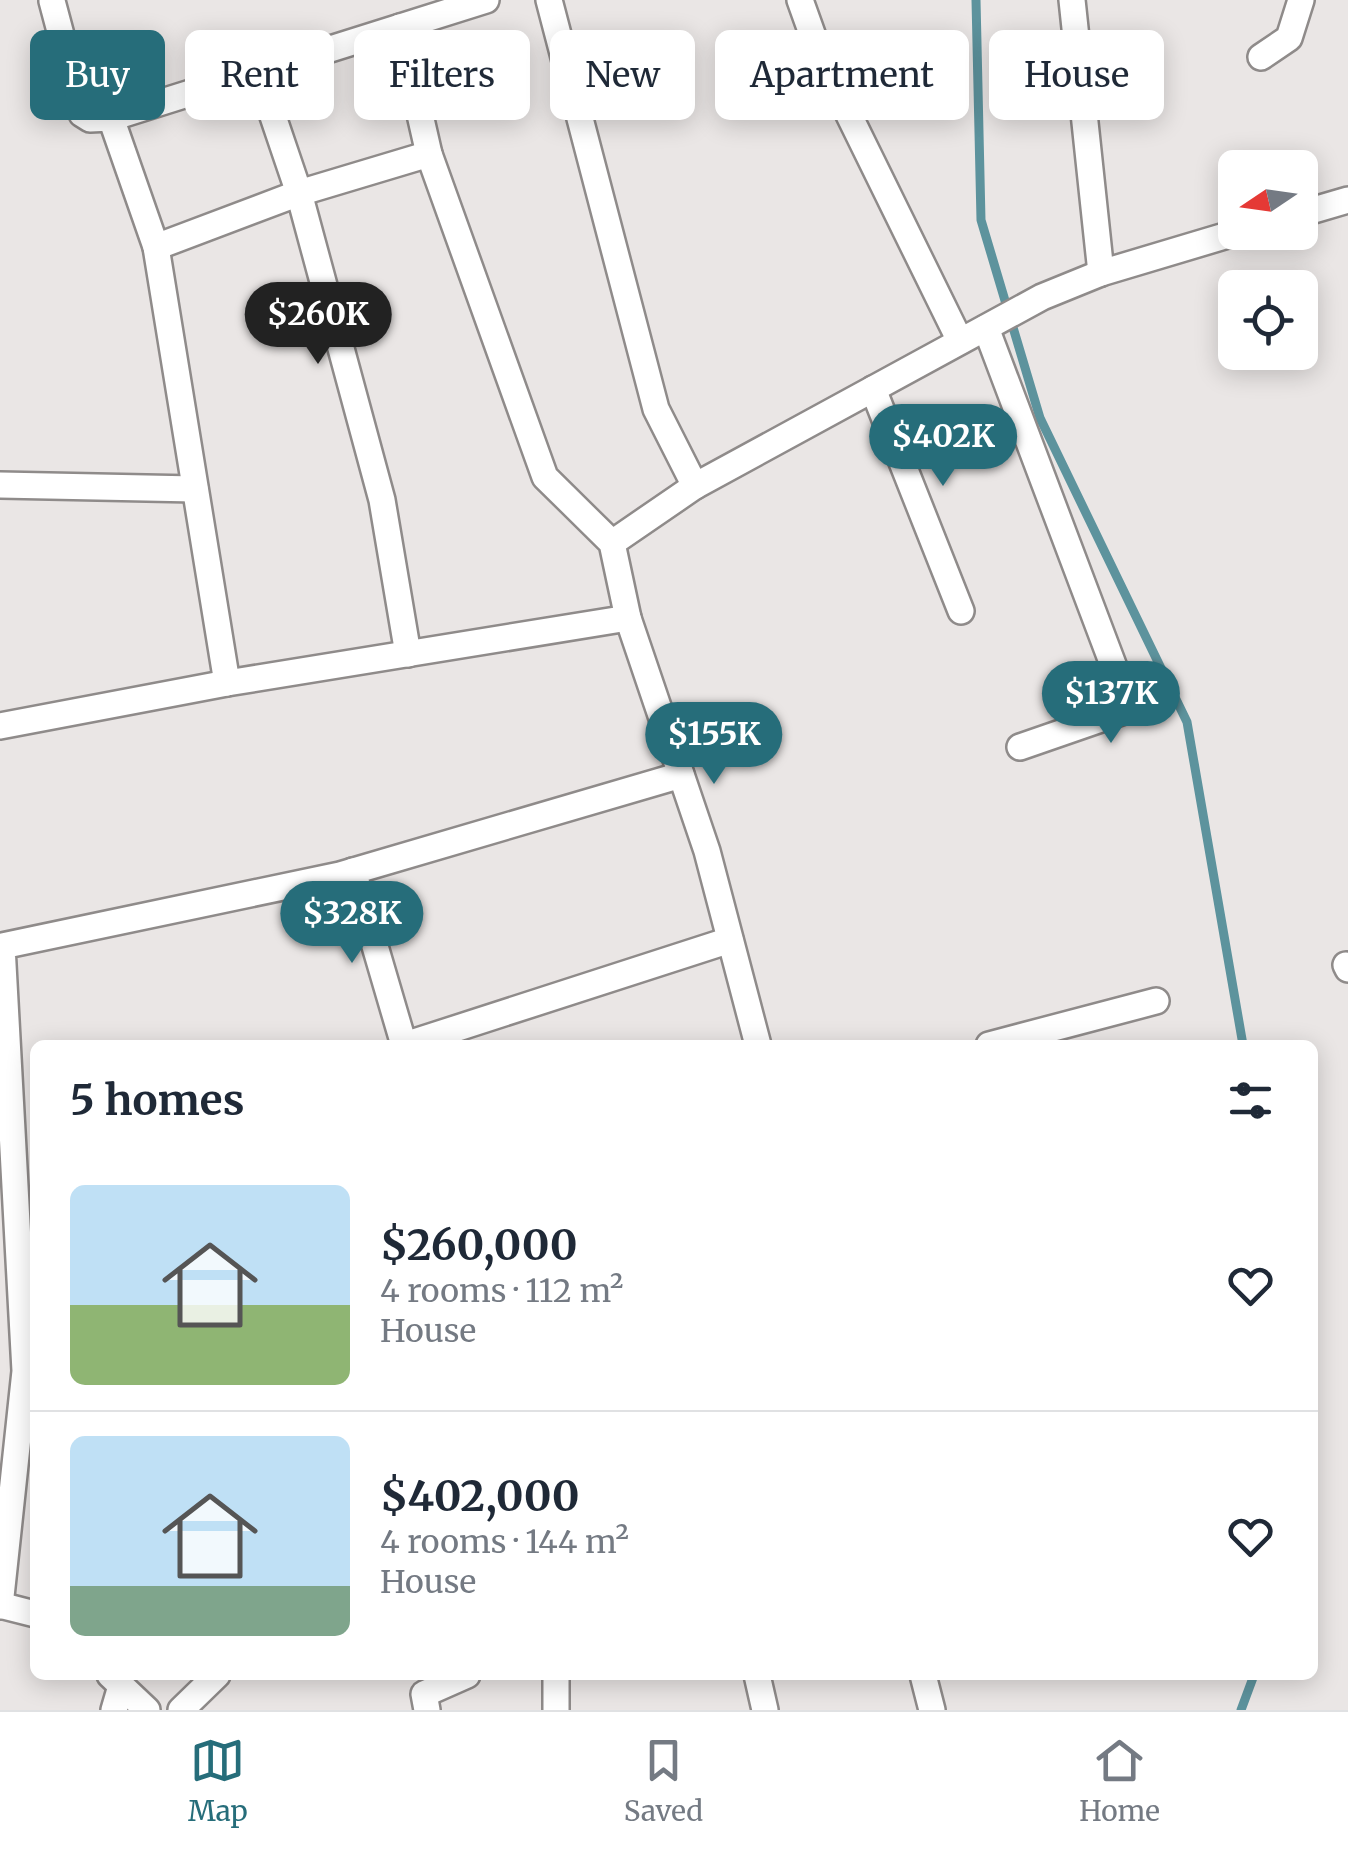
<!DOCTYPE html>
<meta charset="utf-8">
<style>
:root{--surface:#fff;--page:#f6f6f7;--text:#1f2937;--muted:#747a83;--line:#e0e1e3;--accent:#266d7a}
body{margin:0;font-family:Merriweather,serif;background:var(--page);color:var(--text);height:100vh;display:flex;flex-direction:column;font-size:38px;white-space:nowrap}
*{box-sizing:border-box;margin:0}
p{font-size:32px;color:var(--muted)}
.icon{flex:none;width:55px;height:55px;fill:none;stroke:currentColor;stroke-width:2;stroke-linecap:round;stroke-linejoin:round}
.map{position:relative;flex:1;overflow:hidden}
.panel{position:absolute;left:30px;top:1040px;width:1288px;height:640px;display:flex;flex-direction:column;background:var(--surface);border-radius:15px;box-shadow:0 5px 25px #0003}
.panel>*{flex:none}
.hud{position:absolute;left:30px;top:30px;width:1290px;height:90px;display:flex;gap:20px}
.needle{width:65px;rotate:257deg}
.tools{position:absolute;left:1218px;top:150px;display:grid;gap:20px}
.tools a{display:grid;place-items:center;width:100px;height:100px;border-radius:15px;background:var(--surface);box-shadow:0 5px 25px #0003;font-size:50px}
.price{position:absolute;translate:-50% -85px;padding:0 22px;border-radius:35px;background:var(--accent);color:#fff;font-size:32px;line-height:65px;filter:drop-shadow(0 2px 5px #0008)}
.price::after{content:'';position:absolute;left:50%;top:60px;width:30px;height:22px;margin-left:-15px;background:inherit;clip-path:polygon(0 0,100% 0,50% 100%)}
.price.current{background:#222;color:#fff}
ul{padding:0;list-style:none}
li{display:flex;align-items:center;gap:30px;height:250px;padding:0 40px}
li+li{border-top:2px solid var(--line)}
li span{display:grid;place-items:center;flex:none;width:280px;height:200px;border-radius:15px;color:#555}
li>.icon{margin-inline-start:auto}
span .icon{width:120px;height:120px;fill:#fffc;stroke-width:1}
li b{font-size:42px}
h2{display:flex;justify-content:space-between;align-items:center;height:120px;padding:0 40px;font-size:42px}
.pill{padding:0 35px;border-radius:15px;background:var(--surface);box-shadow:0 5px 25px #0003;font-size:35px;line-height:90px}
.pill.current{background:var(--accent);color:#fff}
.tabs{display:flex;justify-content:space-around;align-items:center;height:140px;border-top:2px solid var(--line);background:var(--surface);font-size:28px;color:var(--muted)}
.tabs a{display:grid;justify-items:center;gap:5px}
.tabs .current{color:var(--accent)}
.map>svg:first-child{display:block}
</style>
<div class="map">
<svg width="1348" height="1710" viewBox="0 0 1348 1710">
<rect width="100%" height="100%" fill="#eae6e5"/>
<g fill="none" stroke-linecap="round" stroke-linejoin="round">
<g stroke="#5d939d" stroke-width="9">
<polyline points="976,0 981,220 1040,418 1187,722 1243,1045"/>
<polyline points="1241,1710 1254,1675"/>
</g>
<defs>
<g id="street">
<polyline points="549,0 656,409 695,486"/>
<polyline points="800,0 820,56 960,341"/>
<polyline points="1072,0 1101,273"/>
<polyline points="52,1 82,114 90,119 111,118 486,0"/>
<polyline points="400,27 429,154 545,477 612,543 628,618 707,851 758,1045"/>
<polyline points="1261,57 1289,38 1301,0"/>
<polyline points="258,72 299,193 382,500 408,654"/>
<polyline points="111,118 156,247 227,683"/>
<polyline points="1300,214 1348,200"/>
<polyline points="156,247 299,193 429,154"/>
<polyline points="986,328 1123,691 1127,710 1020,747"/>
<polyline points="873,389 961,611"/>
<polyline points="0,485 195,489"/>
<polyline points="612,543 695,486 1042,297 1101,273 1238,232"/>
<polyline points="0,726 227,683 628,618"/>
<polyline points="353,871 404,1045"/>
<polyline points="1346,965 1348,969"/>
<polyline points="405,1045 730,940"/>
<polyline points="989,1045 1156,1001"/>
<polyline points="0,1605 35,1614"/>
<polyline points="0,1606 25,1371 2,946 340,875 681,775"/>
<polyline points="110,1675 147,1710"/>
<polyline points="556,1675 556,1710"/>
<polyline points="757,1675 765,1710"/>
<polyline points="923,1675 932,1710"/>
<polyline points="114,1710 121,1686"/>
<polyline points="181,1710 217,1675"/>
<polyline points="427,1710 424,1694 467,1675"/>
</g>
</defs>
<use href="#street" stroke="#8f8b8a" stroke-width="30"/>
<use href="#street" stroke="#fff" stroke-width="25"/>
</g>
</svg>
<div class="tools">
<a><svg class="needle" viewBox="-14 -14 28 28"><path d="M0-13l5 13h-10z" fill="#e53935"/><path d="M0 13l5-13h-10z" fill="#747a83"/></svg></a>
<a><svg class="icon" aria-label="locate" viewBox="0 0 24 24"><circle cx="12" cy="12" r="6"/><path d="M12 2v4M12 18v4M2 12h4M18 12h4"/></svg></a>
</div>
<b class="price current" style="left:318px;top:367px">$260K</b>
<b class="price" style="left:943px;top:489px">$402K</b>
<b class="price" style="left:1111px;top:746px">$137K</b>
<b class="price" style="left:714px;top:787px">$155K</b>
<b class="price" style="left:352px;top:966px">$328K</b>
<div class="hud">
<a class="pill current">Buy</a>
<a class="pill">Rent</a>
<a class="pill">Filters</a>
<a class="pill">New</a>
<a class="pill">Apartment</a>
<a class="pill">House</a>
</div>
<section class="panel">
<h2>5 homes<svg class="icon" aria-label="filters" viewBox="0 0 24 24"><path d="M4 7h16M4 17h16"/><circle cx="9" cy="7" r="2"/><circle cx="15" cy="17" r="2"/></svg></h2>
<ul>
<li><span style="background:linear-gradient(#bfe0f5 60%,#8fb573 0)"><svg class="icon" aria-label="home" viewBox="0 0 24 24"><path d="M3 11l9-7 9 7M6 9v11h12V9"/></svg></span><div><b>$260,000</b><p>4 rooms · 112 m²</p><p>House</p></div><svg class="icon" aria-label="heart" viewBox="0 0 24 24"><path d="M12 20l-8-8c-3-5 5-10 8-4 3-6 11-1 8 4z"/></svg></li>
<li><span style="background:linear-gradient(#bfe0f5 75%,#7fa58c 0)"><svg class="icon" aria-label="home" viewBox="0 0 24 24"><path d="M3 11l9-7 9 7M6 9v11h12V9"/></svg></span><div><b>$402,000</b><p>4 rooms · 144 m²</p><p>House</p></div><svg class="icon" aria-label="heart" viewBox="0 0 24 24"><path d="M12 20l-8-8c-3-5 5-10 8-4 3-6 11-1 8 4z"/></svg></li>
</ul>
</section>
</div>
<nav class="tabs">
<a class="current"><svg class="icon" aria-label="map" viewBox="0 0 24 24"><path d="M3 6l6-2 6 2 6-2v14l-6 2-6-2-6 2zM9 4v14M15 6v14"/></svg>Map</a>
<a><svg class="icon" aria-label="saved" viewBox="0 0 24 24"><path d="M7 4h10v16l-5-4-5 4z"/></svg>Saved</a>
<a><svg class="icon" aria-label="home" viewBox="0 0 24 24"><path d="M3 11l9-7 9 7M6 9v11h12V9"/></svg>Home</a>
</nav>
